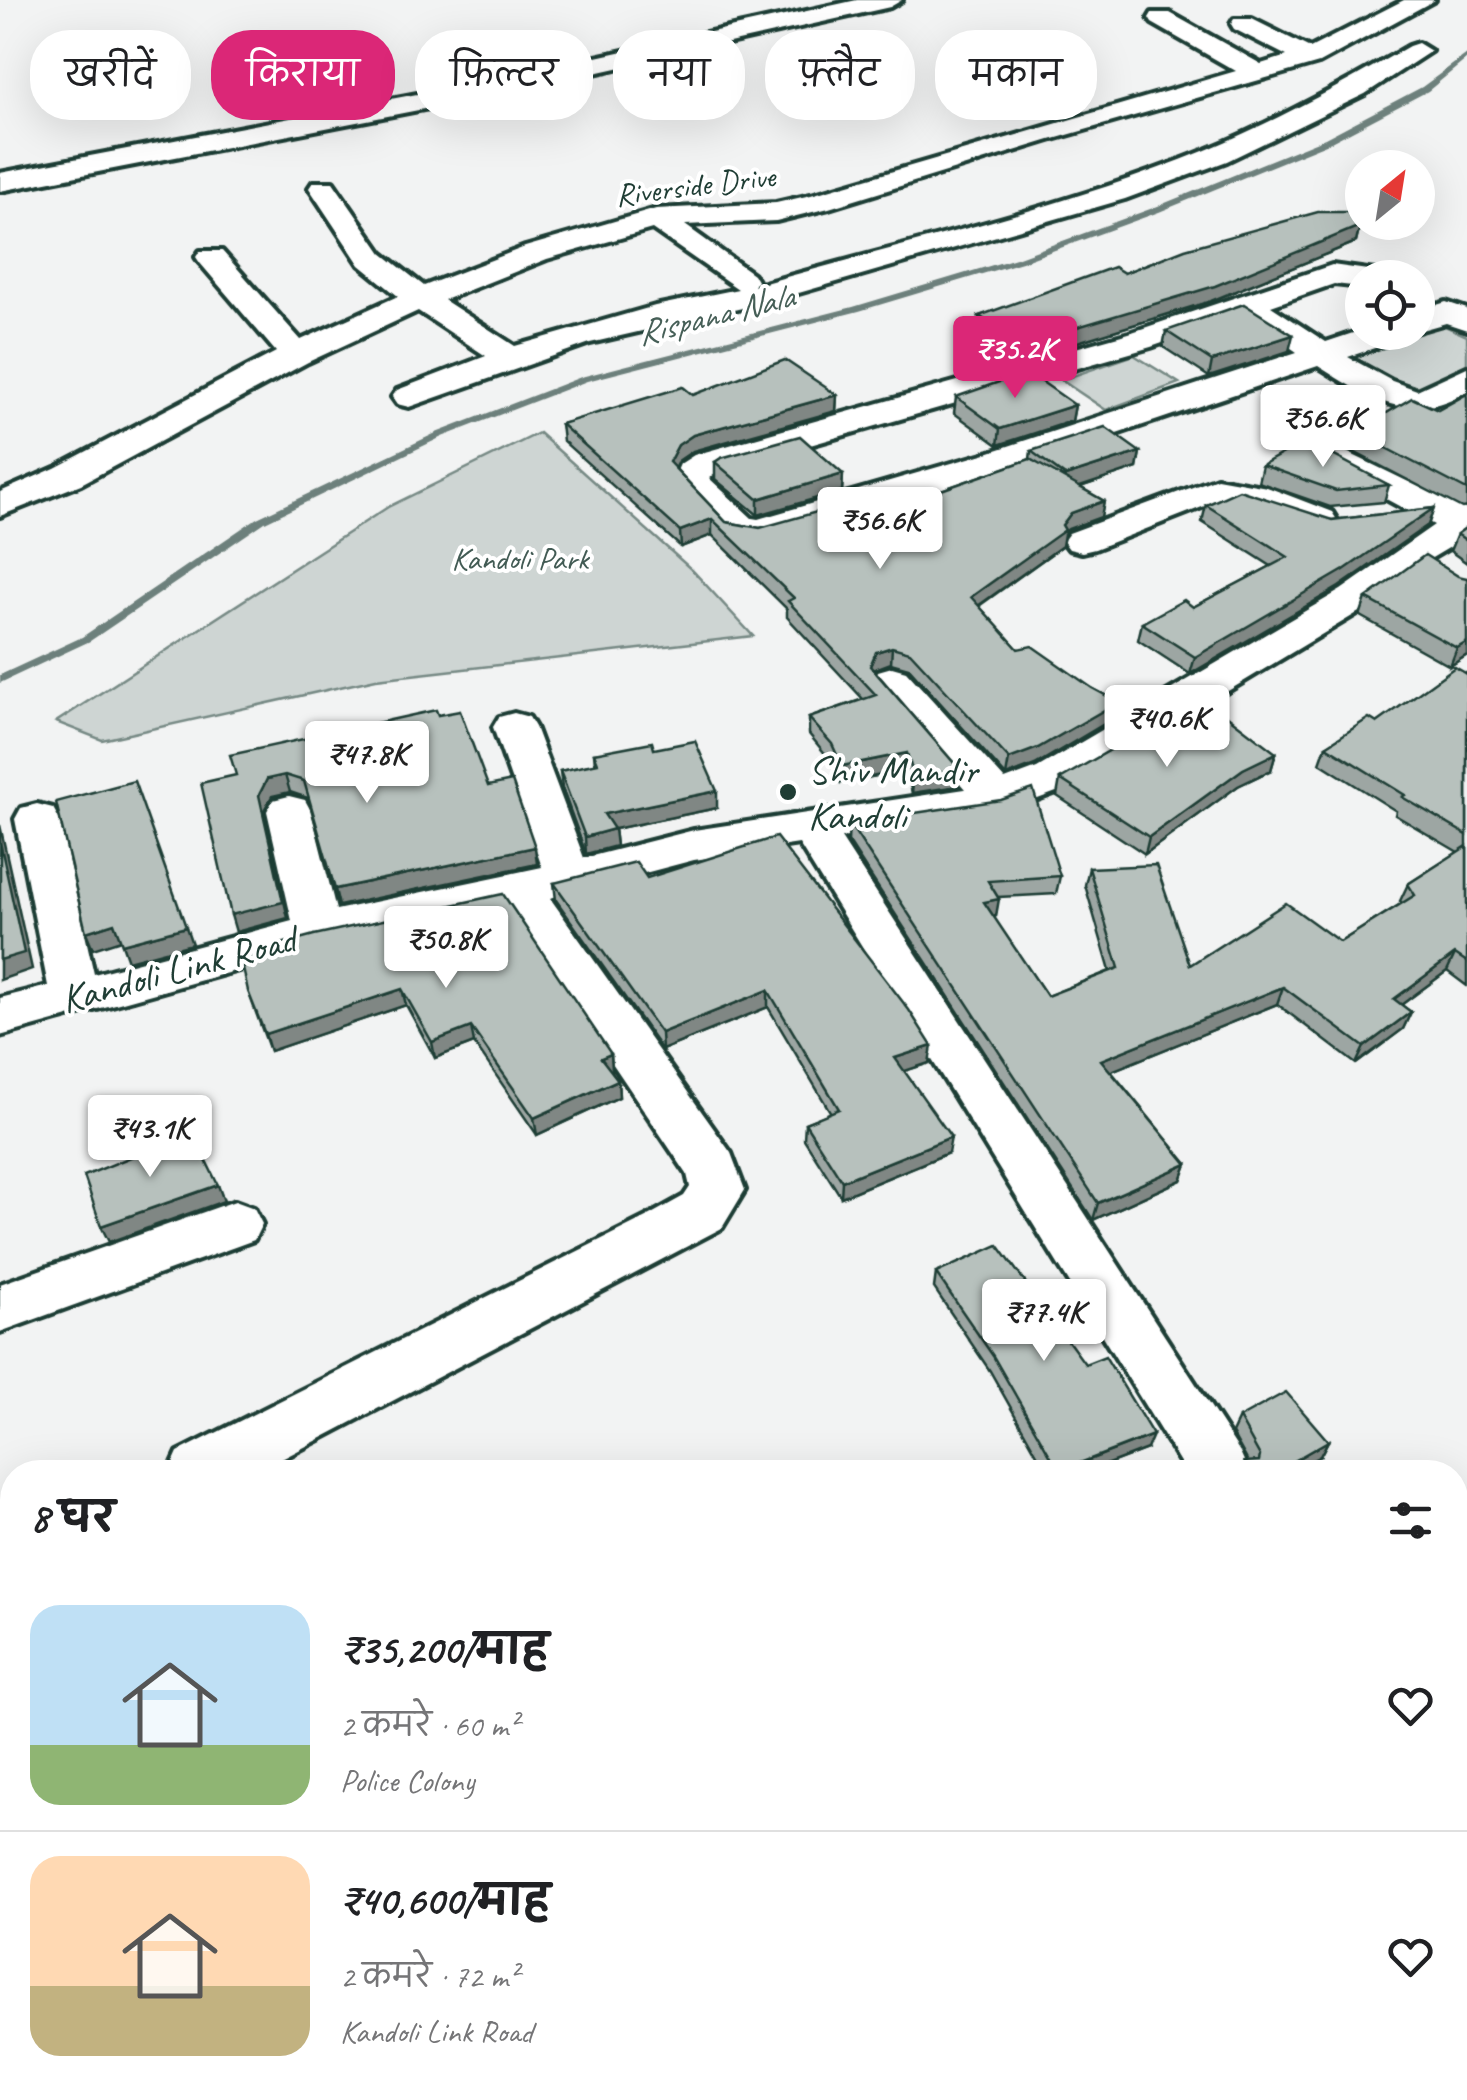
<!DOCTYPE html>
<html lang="hi">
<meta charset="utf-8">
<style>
:root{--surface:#fff;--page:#f2f2f2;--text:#202124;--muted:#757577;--line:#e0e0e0;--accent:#db2777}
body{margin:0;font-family:Caveat,"Playpen Sans Deva",sans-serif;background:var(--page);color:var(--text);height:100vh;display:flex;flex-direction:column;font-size:38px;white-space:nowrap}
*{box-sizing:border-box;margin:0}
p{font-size:32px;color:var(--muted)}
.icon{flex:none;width:55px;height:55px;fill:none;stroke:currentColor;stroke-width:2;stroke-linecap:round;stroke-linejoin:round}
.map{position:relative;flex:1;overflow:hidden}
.sheet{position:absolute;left:0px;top:1460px;width:1468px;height:640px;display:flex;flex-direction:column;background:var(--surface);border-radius:40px 40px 0 0;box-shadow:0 10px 40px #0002}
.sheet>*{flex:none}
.guide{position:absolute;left:30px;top:30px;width:1408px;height:90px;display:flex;gap:20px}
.needle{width:65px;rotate:30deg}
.buttons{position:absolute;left:1345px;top:150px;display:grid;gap:20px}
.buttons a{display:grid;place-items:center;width:90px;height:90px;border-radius:50%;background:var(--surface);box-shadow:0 10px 40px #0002;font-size:50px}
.price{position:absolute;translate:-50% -85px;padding:0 22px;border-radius:10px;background:#fff;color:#222;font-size:32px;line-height:65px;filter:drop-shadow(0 2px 5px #0008)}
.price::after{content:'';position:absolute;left:50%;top:60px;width:30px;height:22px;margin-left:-15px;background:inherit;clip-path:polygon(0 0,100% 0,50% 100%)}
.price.on{background:var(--accent);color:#fff}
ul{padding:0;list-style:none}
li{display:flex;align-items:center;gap:30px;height:250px;padding:0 30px}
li+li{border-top:2px solid var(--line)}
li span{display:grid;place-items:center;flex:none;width:280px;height:200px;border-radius:30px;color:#555}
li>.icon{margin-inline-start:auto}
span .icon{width:120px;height:120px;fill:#fffc;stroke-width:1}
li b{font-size:42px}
h2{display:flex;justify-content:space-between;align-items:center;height:120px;padding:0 30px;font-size:42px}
.pill{padding:0 35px;border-radius:40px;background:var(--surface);box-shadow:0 10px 40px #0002;font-size:35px;line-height:90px}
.pill.on{background:var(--accent);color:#fff}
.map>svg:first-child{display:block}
</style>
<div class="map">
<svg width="1467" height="2100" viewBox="0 0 1467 2100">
<rect width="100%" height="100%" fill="#f2f3f3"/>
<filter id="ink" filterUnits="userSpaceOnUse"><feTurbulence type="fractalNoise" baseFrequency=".01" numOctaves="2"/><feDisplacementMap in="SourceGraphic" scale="20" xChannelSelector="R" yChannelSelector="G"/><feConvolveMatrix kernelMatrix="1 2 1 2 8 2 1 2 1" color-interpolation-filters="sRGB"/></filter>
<g filter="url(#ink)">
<g fill="#ced5d3" stroke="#768984" stroke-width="2.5">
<polygon points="1443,325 1467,336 1467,368 1417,395 1348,359"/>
<polygon points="1134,355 1179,383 1106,410 1061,380"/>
<polygon points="539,433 693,571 753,636 376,679 102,740 56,722 388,507"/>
</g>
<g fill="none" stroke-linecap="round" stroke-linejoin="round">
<polygon fill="#6d807b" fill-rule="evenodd" points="1467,54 1467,59 1428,91 1331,142 1159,212 1022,262 859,311 587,381 442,437 265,522 90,641 0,683 0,675 82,637 257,518 436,433 581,377 853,307 1016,258 1153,208 1325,138 1422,87"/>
<defs>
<g id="minor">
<polygon points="857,0 902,0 890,7 491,96 0,191 0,173 491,80"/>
<path d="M 1404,0 L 1435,0 L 1319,63 L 1050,140 L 829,208 L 776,221 L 685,225 L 753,274 L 757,281 L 754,286 C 905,243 1061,209 1206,150 C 1276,121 1344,84 1409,46 L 1418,43 L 1431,51 L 1365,94 L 1227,161 L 1125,199 L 764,303 L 590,343 L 409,407 L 397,404 L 392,397 L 397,390 L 486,356 L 418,311 L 308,362 L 81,484 L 0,516 L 0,492 L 55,468 L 276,352 L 200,263 L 196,257 L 200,251 L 222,251 L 301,340 L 398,296 L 360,265 L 309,188 L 313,182 L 333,182 L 382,253 L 424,286 L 525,247 L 656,209 L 776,203 L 811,195 L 1236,71 L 1152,23 L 1149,18 L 1152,13 L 1170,13 L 1261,64 L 1287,56 L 1234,29 L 1231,24 L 1234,19 L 1252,19 L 1310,48 ZM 652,229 L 738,289 L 655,306 L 515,346 L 444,300 L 547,259 Z"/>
<path d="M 1332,265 L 1375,271 L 1379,278 L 1362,278 L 1362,287 L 1334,284 L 1271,306 L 1326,342 L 1362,330 L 1406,332 L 1401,339 L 1348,357 L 1392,381 L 1417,390 L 1467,367 L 1467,391 C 1409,426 1370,399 1318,366 L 1016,468 L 759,541 L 727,535 L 673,480 L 680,464 L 694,455 L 1129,333 ZM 1243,315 L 1297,352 L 990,452 L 758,519 L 752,518 L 709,478 L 720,471 L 1151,347 Z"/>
<polygon points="1446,302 1467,309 1467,330 1446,323 1418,331 1418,311"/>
<polygon points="1328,443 1467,510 1467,537 1430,559 1369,606 1067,788 998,814 841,838 1240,1452 1249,1472 1186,1472 799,844 694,860 550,898 731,1153 745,1190 722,1228 257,1472 169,1472 178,1452 646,1217 684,1196 690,1187 687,1174 507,907 318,948 0,1036 0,998 48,986 15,819 21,808 37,804 53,808 59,819 94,974 292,921 267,811 273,800 289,796 305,800 311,811 336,910 542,867 493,727 499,717 514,713 529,717 535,727 584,858 694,830 965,789 872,680 878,671 892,667 906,671 1005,780 1037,768 1341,590 1434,525 1316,461 1310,454 1316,447"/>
<polygon points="1217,478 1267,487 1332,512 1337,520 1332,528 1319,531 1246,505 1220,500 1095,549 1082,552 1069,549 1063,541 1069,533"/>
<polygon points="235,1201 254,1208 262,1224 254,1240 0,1332 0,1284"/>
<polygon points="1455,1545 1467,1547 1467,1607 1455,1605"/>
<polygon points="1455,1707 1467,1712 1467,1782 1455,1777"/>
<polygon points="235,2088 325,2088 320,2100 230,2100"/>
<polygon points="1092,2088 1173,2088 1168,2100 1087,2100"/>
</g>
</defs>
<use href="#minor" stroke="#1f3d34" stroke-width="8"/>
<use href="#minor" fill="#fff" fill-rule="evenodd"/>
</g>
<g fill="#9da6a3" stroke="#1f3d34" stroke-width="2.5">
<polygon points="1360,226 1356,242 1211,301 1022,359 977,332 979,316 1124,273"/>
<polygon points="1166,331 1289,351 1209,377 1163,347"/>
<polygon points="1467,394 1467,507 1462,508 1350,450 1355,432 1438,410"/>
<polygon points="693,395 837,395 836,411 693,451 678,461 675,468 726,522 760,528 904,503 1030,459 1031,451 1140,452 1137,468 1080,487 1104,501 1101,517 1068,529 1064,534 1062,546 979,606 1018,649 1118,702 1114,718 1035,765 1006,776 909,668 891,663 874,670 960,770 958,786 912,793 906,770 841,783 831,761 809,734 809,718 863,699 787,617 787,609 712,535 681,547 563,441 561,424"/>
<polygon points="956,397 1075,405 1072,421 998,445 954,413"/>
<polygon points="1319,455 1389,485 1384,502 1330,507 1258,482 1262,465"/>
<polygon points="715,462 843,474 842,491 758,515 715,479"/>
<polygon points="1206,505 1332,520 1434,508 1428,525 1339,587 1190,674 1138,640 1142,623 1193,607 1271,566 1202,522"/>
<polygon points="1467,527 1467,563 1450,551 1457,534"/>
<polygon points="1458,576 1467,655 1450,666 1360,616 1366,598"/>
<polygon points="1467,674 1467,986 1447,971 1401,1005 1411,1012 1403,1029 1356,1064 1277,1004 1111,1071 1187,1164 1181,1180 1093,1220 848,841 849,823 1060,876 1056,894 998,897 996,916 993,917 1047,996 1110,971 1085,885 1089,868 1190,965 1340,942 1402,903 1400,901 1408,884 1458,852 1395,815 1396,811 1320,763 1326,746 1377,723"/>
<polygon points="438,715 537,864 339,906 308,798 290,792 272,796 263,812 288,918 236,932 236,775"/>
<polygon points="1177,732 1276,753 1271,770 1238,786 1145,854 1057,796 1060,779"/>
<polygon points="654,749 717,808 614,829 616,846 586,854 562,788 560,771 595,764 594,753"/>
<polygon points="647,878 929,1063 904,1071 948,1153 841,1197 804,1139 805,1123 831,1113 768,1007 662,1050 556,900 554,883"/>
<polygon points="314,935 611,1054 612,1070 611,1071 618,1080 619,1097 537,1135 474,1043 435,1058 406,1005 270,1051 248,991"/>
<polygon points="936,1273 1147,1449 1087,1472 1047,1472 990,1371 934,1288"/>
<polygon points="1239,1418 1328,1441 1320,1456 1291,1472 1240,1472 1245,1462 1248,1462 1232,1433"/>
</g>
<g fill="#808784" stroke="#1f3d34" stroke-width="2.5">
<polygon points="1360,226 1356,242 1211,301 1022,359 1024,343"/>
<polygon points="1293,335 1289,351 1209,377 1212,361"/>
<polygon points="837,395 836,411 693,451 678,461 670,478 669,462 678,445 693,435"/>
<polygon points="1075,405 1072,421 998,445 1000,429"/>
<polygon points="1140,452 1137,468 1062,493 1065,476"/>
<polygon points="843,474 842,491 758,515 758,499"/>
<polygon points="1104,501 1101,517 1068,529 1064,534 1062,546 968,613 971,597 1062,525 1071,513"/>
<polygon points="1434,508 1428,525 1339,587 1190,674 1195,657"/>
<polygon points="712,519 712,535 681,547 680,531"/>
<polygon points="1467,642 1467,655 1450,666 1457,648"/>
<polygon points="892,647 891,663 875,669 869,682 870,666 876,652"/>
<polygon points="1118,702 1114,718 1035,765 1006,776 1009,759"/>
<polygon points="907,753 906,770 841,783 842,766"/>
<polygon points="1276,753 1271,770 1238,786 1145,854 1149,837 1243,769"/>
<polygon points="960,770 958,786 912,793 914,777"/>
<polygon points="285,775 290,792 272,796 263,812 288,918 236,932 231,915 259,795 267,779"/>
<polygon points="717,791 717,808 605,831 604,814"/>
<polygon points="0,825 32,969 0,980"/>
<polygon points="614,829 616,846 586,854 585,837"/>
<polygon points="535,847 537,864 339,906 335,889"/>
<polygon points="999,899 996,916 981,920 984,902"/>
<polygon points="114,923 121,940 93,949 86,932"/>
<polygon points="186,927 192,944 128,961 122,944"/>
<polygon points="1455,954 1447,971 1386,1016 1394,999"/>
<polygon points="1283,987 1277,1004 1097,1077 1101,1060"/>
<polygon points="402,989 406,1005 270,1051 265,1034"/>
<polygon points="768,990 768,1007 662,1050 661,1033"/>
<polygon points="1411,1012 1403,1029 1356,1064 1364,1047"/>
<polygon points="471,1027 474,1043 435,1058 432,1042"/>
<polygon points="932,1046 929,1063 893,1075 895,1058"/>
<polygon points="611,1054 612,1070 602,1074 601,1058"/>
<polygon points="618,1080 619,1097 537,1135 534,1118"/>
<polygon points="951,1137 948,1153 841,1197 842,1181"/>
<polygon points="1187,1164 1181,1180 1093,1220 1098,1203"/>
<polygon points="218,1185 224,1201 109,1242 101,1226"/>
<polygon points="1153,1435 1147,1449 1087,1472 1058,1472"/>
<polygon points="1328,1441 1320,1456 1291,1472 1274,1472"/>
</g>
<g fill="#b7c1bd" stroke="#1f3d34" stroke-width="2.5">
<polygon points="1318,212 1355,212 1360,226 1215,286 1024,343 979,316 1114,267 1124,273 1185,249"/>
<polygon points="1244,304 1293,335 1212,361 1166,331"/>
<polygon points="785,360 837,395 693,435 678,445 669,462 726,522 760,528 870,497 881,508 904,503 1030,459 1104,501 1071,513 1062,525 1065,530 971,597 1018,649 1032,646 1092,688 1118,702 1038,748 1009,759 910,652 892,647 876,652 870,666 960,770 914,777 907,753 842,766 832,744 809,718 876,695 788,601 794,598 712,519 680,531 561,424 683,387 693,395"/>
<polygon points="1028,372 1075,405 1000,429 956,397"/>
<polygon points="1467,394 1467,490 1355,432 1412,398 1438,410"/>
<polygon points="1105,427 1140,452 1065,476 1031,451"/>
<polygon points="800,436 843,474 758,499 715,462 721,458"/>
<polygon points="1298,445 1319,455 1325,451 1389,485 1336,491 1262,465"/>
<polygon points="1239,490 1332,520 1434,508 1344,570 1195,657 1142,623 1184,600 1193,607 1288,557 1206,505"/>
<polygon points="1467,527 1467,541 1457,534"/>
<polygon points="1425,555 1458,576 1467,578 1467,642 1457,648 1366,598"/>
<polygon points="1455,667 1467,674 1467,835 1402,797 1405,795 1326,746 1369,718 1377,723"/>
<polygon points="436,710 438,715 460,711 488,786 512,781 535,847 335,889 304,781 285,775 267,779 259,795 283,902 231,915 201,783 236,775 230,755"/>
<polygon points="1221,711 1276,753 1243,769 1149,837 1060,779 1159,722 1177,732"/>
<polygon points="695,741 717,791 604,814 614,829 585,837 560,771 598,763 594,753 652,742 654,749"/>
<polygon points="134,781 186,927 122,944 114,923 86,932 56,802"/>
<polygon points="1033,789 1060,876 988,881 999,899 984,902 1047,996 1119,968 1089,868 1156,865 1190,965 1286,903 1340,942 1415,895 1408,884 1467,846 1467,962 1455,954 1394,999 1411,1012 1364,1047 1283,987 1101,1060 1187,1164 1098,1203 849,823 1001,800"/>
<polygon points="776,837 909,1010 932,1046 895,1058 951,1137 842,1181 805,1123 839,1109 768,990 661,1033 554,883 636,862 647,878"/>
<polygon points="0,842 24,953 0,960"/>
<polygon points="503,894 611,1054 601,1058 618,1080 534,1118 471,1027 432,1042 402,989 265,1034 248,991 240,955 314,935"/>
<polygon points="192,1132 218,1185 101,1226 84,1176"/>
<polygon points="998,1245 1085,1364 1105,1356 1153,1435 1059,1471 993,1356 936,1273"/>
<polygon points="1286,1392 1328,1441 1274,1472 1254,1472 1245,1462 1259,1461 1260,1456 1239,1418"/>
</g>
</g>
<circle fill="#1f3d34" stroke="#fff" stroke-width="4" cx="788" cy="792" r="10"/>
<g text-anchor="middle" stroke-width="8" stroke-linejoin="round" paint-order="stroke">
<g font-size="32" fill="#1f3d34" stroke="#fff">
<text transform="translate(695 185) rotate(-7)" y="11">Riverside Drive</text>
</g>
<g font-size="32" fill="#425b54" stroke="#fff">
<text x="520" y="569">Kandoli Park</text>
</g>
<g font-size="35" font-style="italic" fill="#465f57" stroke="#fff">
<text transform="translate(715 314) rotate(-14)" y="12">Rispana Nala</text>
</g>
<g font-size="40" fill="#1f3d34" stroke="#fff" text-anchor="start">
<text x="808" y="783">Shiv Mandir<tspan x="808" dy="46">Kandoli</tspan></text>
</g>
<g font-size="40" fill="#1f3d34" stroke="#fff">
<text transform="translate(178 968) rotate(-15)" y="14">Kandoli Link Road</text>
</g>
</g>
</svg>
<div class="buttons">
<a><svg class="needle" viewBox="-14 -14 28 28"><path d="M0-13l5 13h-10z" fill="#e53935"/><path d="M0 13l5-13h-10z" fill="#757577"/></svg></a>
<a><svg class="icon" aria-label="locate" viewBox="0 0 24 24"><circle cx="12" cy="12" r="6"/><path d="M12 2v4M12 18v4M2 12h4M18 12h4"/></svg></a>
</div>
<b class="price on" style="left:1015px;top:401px">₹35.2K</b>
<b class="price" style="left:1323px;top:470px">₹56.6K</b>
<b class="price" style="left:880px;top:572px">₹56.6K</b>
<b class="price" style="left:1167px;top:770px">₹40.6K</b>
<b class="price" style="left:367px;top:806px">₹47.8K</b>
<b class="price" style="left:446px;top:991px">₹50.8K</b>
<b class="price" style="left:150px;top:1180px">₹43.1K</b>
<b class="price" style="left:1044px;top:1364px">₹77.4K</b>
<div class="guide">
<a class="pill">खरीदें</a>
<a class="pill on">किराया</a>
<a class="pill">फ़िल्टर</a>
<a class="pill">नया</a>
<a class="pill">फ़्लैट</a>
<a class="pill">मकान</a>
</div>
<section class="sheet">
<h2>8 घर<svg class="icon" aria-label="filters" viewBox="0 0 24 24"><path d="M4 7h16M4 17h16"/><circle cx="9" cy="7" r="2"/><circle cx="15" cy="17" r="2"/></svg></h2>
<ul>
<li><span style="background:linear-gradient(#bfe0f5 70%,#8fb573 0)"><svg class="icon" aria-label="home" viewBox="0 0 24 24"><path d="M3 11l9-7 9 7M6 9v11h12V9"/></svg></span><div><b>₹35,200/माह</b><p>2 कमरे · 60 m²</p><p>Police Colony</p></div><svg class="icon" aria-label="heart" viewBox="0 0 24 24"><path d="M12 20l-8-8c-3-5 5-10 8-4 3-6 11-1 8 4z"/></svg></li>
<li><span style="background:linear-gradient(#ffd9b3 65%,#c2b280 0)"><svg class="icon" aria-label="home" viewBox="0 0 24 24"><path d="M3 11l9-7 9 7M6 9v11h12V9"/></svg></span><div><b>₹40,600/माह</b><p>2 कमरे · 72 m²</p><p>Kandoli Link Road</p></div><svg class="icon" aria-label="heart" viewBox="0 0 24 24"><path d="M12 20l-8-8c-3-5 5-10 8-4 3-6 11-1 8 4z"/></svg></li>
</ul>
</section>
</div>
